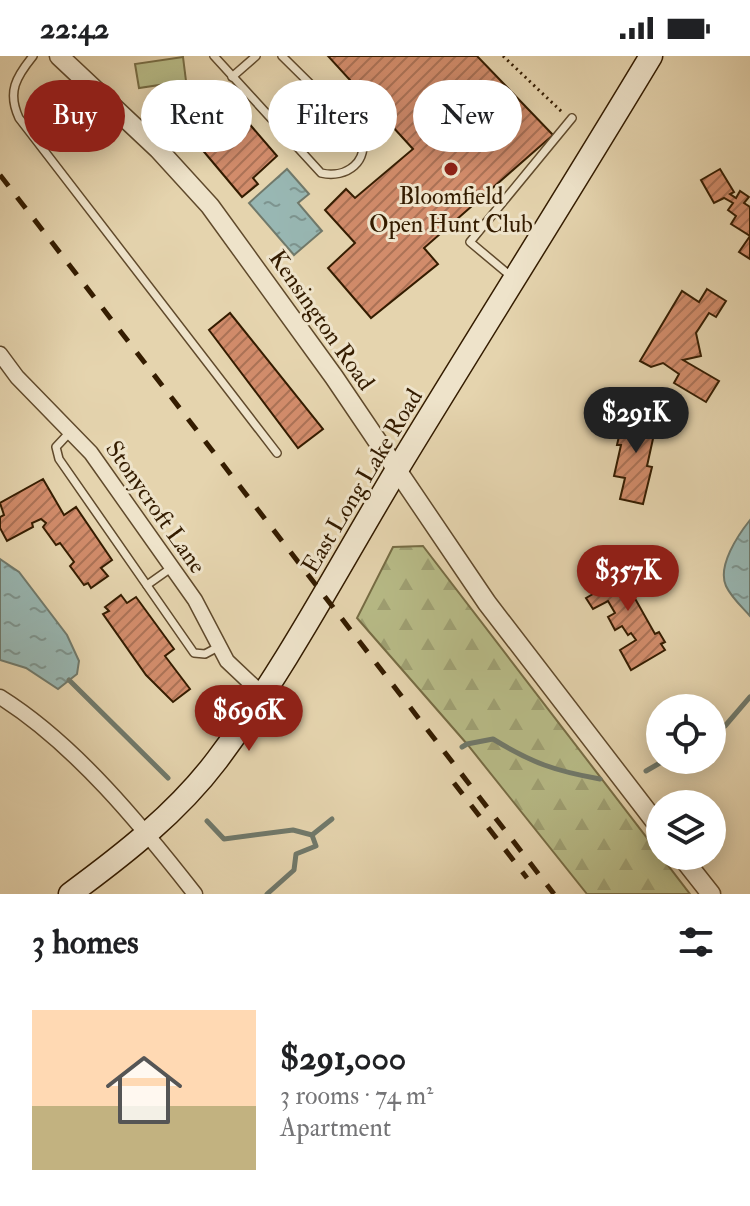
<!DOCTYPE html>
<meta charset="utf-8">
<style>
:root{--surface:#fff;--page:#f6f6f6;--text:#202124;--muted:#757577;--line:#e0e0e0;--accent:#8f2418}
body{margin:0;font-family:"IM FELL Double Pica",serif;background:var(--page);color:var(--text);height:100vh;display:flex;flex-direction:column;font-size:30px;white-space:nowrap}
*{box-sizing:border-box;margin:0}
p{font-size:26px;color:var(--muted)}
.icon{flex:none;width:44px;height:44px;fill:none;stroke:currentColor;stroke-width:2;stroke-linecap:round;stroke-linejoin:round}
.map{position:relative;height:838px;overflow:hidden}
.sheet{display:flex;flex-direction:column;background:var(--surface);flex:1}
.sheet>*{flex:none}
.guide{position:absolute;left:24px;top:24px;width:702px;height:72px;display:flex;gap:16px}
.controls{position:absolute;left:646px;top:638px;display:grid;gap:16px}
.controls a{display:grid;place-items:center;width:80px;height:80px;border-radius:50%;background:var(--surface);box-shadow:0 4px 20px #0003;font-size:40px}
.price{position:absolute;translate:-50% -68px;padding:0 18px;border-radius:28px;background:var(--accent);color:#fff;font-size:26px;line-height:52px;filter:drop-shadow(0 2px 4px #0008)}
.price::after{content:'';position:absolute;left:50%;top:48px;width:24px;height:18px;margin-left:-12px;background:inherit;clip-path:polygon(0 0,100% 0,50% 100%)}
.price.selected{background:#222;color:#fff}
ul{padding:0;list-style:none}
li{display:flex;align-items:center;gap:24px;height:200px;padding:0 32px}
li+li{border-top:2px solid var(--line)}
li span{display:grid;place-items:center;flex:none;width:224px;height:160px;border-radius:0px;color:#555}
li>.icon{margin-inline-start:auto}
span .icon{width:96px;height:96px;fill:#fffc;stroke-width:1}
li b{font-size:34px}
h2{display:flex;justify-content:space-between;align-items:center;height:96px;padding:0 32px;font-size:34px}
.tag{padding:0 28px;border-radius:36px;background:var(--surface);box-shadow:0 4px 20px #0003;font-size:28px;line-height:72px}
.tag.selected{background:var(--accent);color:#fff}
.status{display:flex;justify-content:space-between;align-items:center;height:56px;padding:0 40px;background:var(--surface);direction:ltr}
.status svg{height:22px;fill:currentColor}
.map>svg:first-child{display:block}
</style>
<div class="status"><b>22:42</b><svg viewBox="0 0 49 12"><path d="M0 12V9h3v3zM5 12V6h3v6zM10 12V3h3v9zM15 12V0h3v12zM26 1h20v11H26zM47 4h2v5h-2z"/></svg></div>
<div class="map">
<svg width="750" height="838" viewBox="0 0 750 838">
<defs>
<pattern id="forest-firs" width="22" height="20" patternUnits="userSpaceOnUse" patternTransform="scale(2)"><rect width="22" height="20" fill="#b8bc88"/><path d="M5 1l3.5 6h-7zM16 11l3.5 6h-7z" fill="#9fa174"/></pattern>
<pattern id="water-ripples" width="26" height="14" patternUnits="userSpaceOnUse" patternTransform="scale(2)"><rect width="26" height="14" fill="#98b7b3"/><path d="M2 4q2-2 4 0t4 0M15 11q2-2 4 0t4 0" fill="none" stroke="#7d948f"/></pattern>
<pattern id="building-hatch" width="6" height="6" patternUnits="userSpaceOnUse" patternTransform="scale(2)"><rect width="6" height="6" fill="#d28c6b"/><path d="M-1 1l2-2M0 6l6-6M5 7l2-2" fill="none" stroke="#ab7256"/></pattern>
</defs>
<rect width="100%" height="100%" fill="#e5d4ae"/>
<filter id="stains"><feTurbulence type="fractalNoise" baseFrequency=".0025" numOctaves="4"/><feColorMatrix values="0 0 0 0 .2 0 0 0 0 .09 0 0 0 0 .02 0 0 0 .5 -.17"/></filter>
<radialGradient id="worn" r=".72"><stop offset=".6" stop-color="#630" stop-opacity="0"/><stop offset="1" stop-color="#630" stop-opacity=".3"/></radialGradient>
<polygon fill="#b8bc88" stroke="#766c44" stroke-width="2" points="183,1 186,25 139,32 135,8"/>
<polygon fill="url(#forest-firs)" stroke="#766c44" stroke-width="2" points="423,490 690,838 587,838 467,688 357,562 393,491"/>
<g fill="url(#water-ripples)" stroke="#70796b" stroke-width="2">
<polygon points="287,113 309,138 298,147 322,175 294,199 249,147"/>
<path d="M 750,464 L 750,560 C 742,551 731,541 726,530 C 717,510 738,479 750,464 Z"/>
<polygon points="0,503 19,516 67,579 79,605 77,618 58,633 26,612 0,604"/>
</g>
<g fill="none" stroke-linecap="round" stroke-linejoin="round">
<g stroke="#70796b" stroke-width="5">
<polyline points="69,624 168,722"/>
<polyline points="712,677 725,670 750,641"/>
<path d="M 462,691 L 467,688 L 493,683 C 532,707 555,715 600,723"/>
<polyline points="646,715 665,704"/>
<polyline points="207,765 224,783 293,774 312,779 316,790 296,798 294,814 267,838"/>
<polyline points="312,779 332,763"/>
</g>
</g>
<g fill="url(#building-hatch)" stroke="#341c00" stroke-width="2">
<polygon points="328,0 477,0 553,79 424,192 438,208 371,262 328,212 355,187 325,154 346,133 355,142 413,93"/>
<polygon points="240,57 277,100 253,122 258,128 242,141 200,91"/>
<polygon points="720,113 734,136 730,138 736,142 740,135 749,141 744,147 750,151 750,203 739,196 750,180 731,168 736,160 728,154 733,147 724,142 714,147 701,124"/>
<polygon points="707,233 726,245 716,261 709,257 696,277 701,300 683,304 719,325 706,346 674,327 679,318 663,307 651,311 640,305 682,235 699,246"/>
<polygon points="230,257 323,373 298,392 209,274"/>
<polygon points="629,354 658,360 647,410 652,411 643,448 620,443 625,422 614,420 621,389 617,389 622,367 626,368"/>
<polygon points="43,423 64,459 76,451 112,504 101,512 108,520 91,532 88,527 84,529 70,510 74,506 60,487 56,489 43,471 46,467 41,463 32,467 33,471 7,485 0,472 0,461 4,459 0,447"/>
<polygon points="608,497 628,498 627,509 631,509 630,523 627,523 627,529 628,531 631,530 635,538 633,539 655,578 659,576 665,586 661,588 665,594 631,614 620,594 636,584 631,577 628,579 622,570 615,574 608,561 615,557 608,545 593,553 586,542 607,530"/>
<polygon points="121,539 127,547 136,541 174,593 165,600 190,633 173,646 146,619 103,558 109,555 105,551"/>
</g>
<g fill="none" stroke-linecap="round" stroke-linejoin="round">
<defs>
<g id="service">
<path d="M 33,0 C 16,21 7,36 19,62 L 277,397"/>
<path d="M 214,0 L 321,117 C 347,123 370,105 361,78 L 282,0"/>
<polyline points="232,21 256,0"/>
<polyline points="513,222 470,186 572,62"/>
<polyline points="70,376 56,391 59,403 194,597 205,598 220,590"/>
<polyline points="147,529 171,512"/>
</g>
<g id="minor">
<polyline points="0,298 17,321 91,397 195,544 227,605 262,638"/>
<path d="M 0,641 C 75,688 141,769 195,838"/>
</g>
<g id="tertiary">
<polyline points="59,0 158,93 210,150 334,321 487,547 660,772"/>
<polyline points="681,800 711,838"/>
</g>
<path id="secondary" d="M 70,838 C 123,799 177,757 217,704 C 286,612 339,510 398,412 C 482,274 568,138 651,0"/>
</defs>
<use href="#service" stroke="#604a2c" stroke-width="10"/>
<use href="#minor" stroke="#604a2c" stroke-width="17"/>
<use href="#tertiary" stroke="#604a2c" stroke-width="21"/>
<use href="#secondary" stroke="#341c00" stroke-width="25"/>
<polyline stroke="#341c00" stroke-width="3" stroke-dasharray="2 4" stroke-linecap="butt" points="503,0 562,56"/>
<use href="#service" stroke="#eee3ca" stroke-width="7"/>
<use href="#minor" stroke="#eee3ca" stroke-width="14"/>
<use href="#tertiary" stroke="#eee3ca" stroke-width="18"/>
<use href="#secondary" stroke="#eee3ca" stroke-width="22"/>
<g stroke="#341c00" stroke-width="5" stroke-dasharray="14 14" stroke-linecap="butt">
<polyline points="0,119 554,838"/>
<polyline points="454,727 527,822"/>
</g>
</g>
<circle fill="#8f2418" stroke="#eee3ca" stroke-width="3" cx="451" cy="113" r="8"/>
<g text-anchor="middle" stroke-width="6" stroke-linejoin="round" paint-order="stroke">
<g font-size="24" fill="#341c00" stroke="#eee3ca">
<text x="451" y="148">Bloomfield<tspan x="451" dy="28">Open Hunt Club</tspan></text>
</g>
<g font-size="24" fill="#341c00" stroke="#eee3ca">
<text transform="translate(322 264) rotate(55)" y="8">Kensington Road</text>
<text transform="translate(362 425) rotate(-59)" y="8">East Long Lake Road</text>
<text transform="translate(156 451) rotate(55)" y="8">Stonycroft Lane</text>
</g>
</g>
<rect width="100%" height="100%" filter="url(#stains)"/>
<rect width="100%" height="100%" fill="url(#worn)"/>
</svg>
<div class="controls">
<a><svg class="icon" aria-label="locate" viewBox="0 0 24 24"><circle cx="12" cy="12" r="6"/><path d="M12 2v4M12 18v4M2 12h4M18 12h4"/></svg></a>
<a><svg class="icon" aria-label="layers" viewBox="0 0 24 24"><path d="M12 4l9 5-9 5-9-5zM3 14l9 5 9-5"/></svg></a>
</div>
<b class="price selected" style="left:636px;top:399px">$291K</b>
<b class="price" style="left:628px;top:557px">$357K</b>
<b class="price" style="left:249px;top:697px">$696K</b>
<div class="guide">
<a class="tag selected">Buy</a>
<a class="tag">Rent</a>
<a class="tag">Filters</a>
<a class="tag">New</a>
</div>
</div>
<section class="sheet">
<h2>3 homes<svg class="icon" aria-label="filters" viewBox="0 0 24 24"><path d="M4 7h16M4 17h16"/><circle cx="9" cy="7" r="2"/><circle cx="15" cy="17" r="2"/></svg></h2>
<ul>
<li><span style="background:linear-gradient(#ffd9b3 60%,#c2b280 0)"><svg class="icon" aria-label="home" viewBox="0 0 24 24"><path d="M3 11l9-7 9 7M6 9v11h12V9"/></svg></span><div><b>$291,000</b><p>3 rooms · 74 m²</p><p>Apartment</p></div></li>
</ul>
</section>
